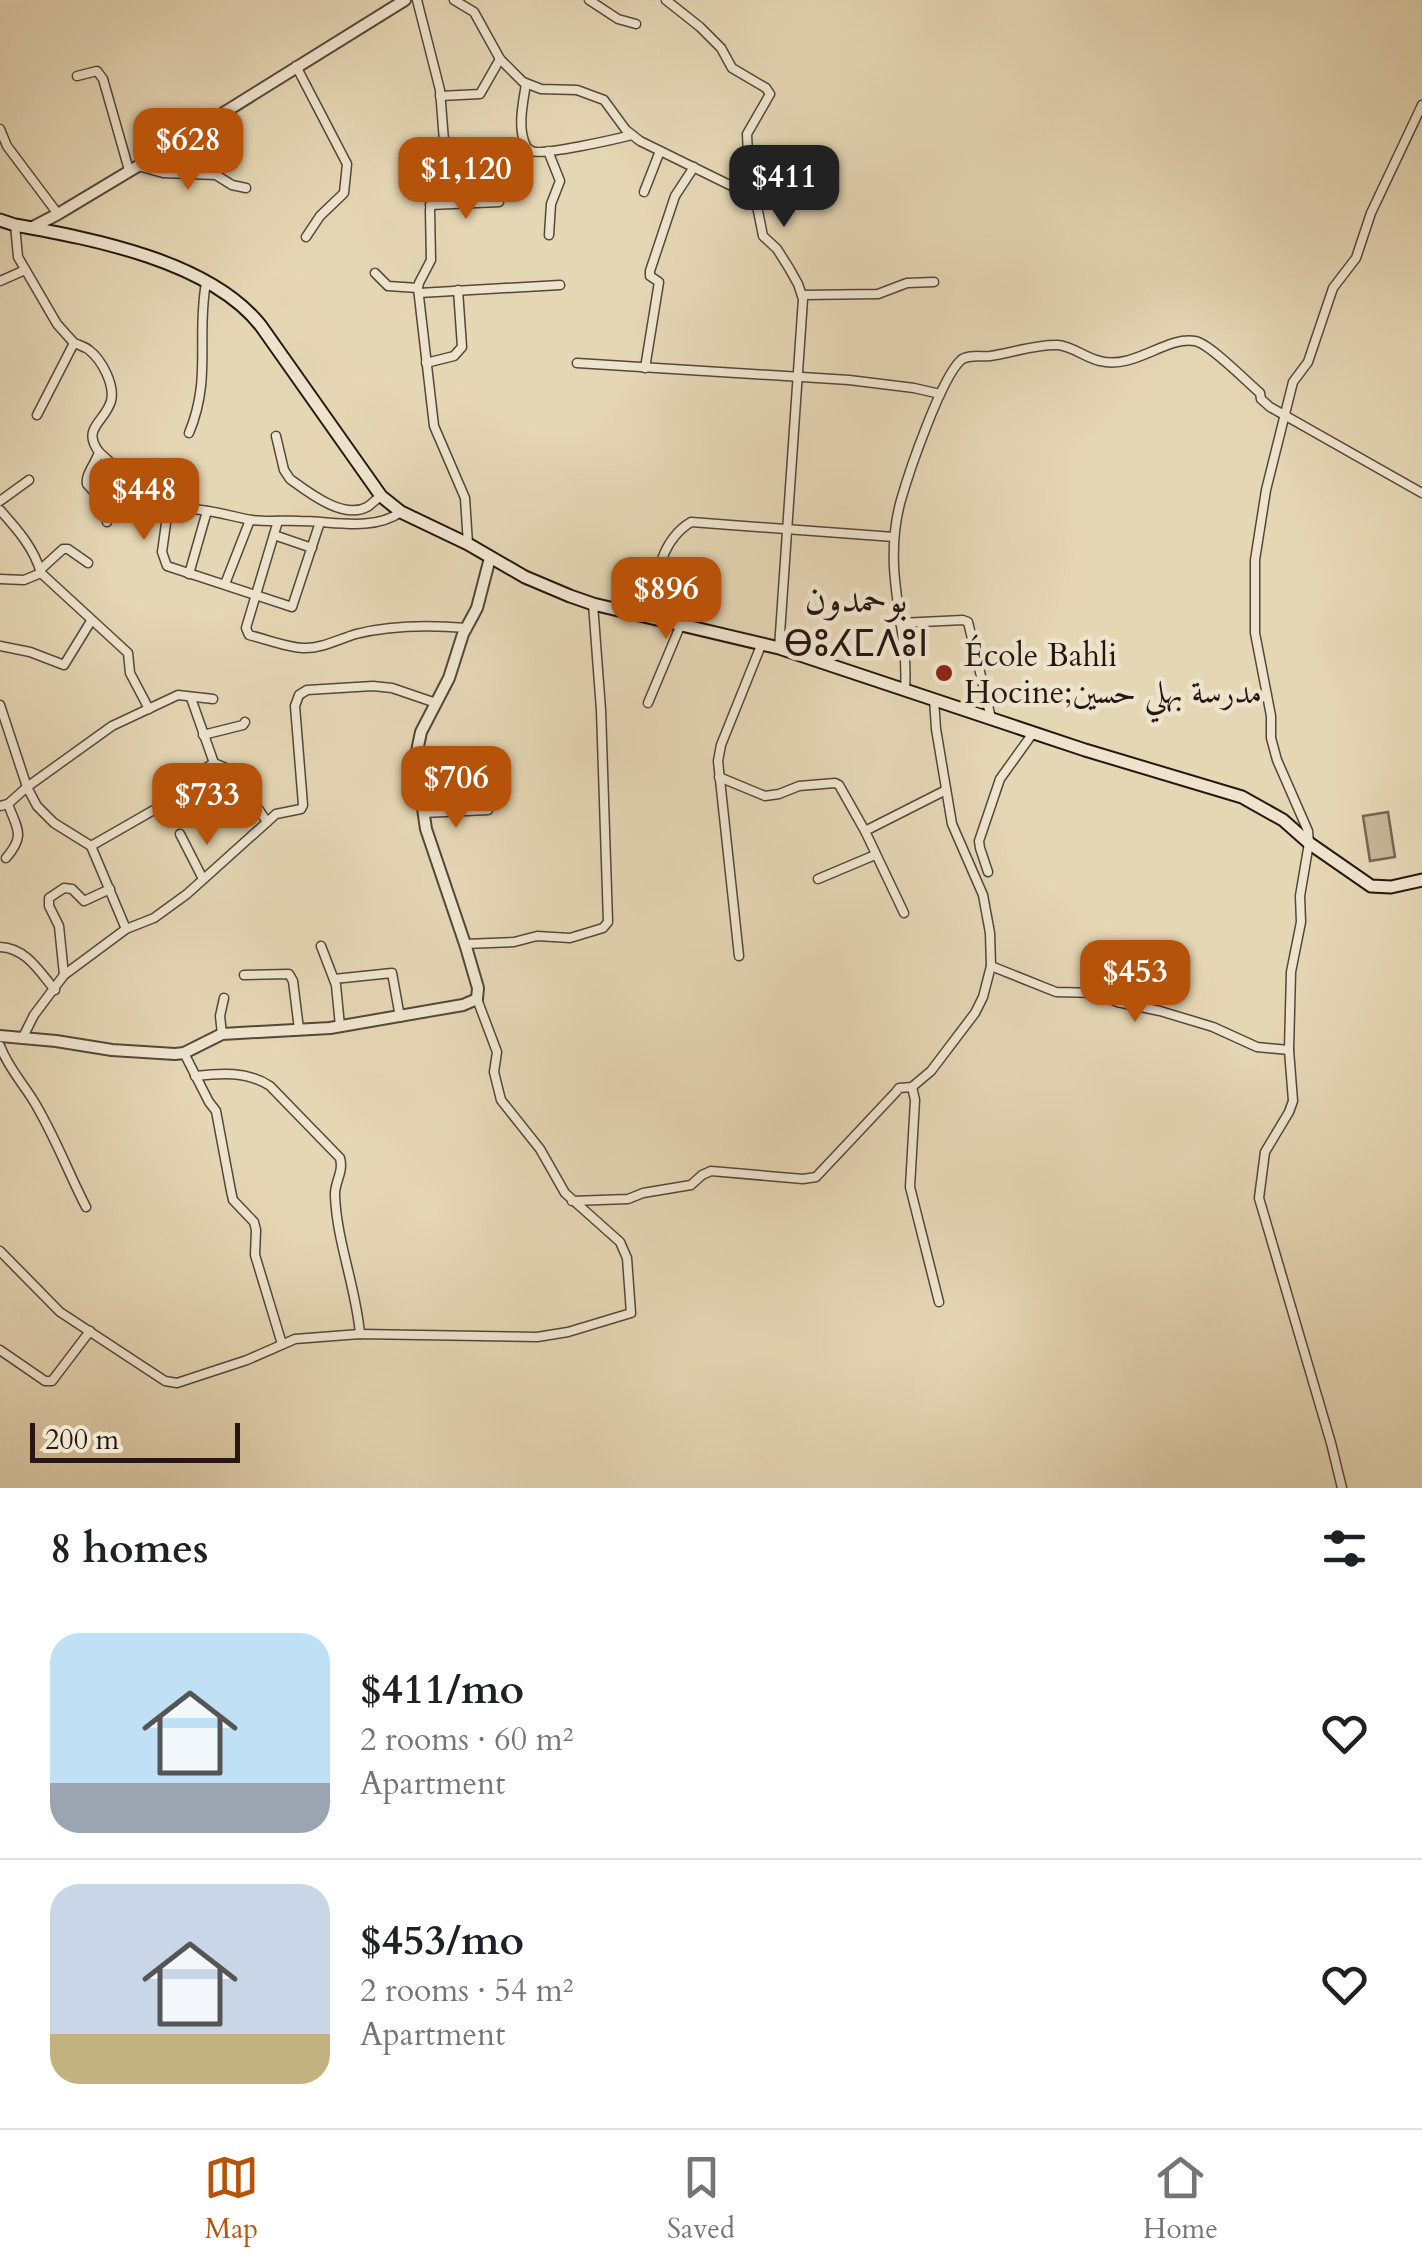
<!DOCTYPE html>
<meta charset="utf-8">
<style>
:root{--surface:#fff;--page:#f2f2f2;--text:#202124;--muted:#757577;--line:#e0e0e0;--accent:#b45309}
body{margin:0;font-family:Cardo,Amiri,"Noto Sans Tifinagh",serif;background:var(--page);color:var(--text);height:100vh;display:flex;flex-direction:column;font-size:38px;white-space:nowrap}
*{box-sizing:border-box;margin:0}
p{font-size:32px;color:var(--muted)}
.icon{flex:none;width:55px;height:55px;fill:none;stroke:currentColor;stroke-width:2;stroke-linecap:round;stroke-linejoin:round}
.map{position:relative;height:1488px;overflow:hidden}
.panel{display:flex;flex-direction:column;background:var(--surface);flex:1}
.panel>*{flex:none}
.scale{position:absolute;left:30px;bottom:25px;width:210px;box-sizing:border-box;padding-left:10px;border:5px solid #271710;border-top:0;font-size:28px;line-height:35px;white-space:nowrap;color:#271710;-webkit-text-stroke:8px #eee4ce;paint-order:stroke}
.price{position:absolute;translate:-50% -85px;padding:0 22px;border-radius:20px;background:var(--accent);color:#fff;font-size:32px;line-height:65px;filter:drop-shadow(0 2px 5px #0008)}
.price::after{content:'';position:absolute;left:50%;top:60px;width:30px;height:22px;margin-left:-15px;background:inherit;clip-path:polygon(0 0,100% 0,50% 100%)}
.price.on{background:#222;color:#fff}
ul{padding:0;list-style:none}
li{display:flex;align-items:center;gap:30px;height:250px;padding:0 50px}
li+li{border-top:2px solid var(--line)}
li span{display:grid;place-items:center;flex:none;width:280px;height:200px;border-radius:30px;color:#555}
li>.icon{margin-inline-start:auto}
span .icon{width:120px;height:120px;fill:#fffc;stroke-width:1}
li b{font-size:42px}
h2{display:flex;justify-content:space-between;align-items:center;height:120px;padding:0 50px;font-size:42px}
.tab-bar{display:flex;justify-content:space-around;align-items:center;height:140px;border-top:2px solid var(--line);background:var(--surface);font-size:28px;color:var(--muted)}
.tab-bar a{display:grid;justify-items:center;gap:5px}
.tab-bar .on{color:var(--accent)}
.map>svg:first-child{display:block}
</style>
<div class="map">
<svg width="1422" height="1488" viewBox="0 0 1422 1488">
<rect width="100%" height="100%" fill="#e5d6b4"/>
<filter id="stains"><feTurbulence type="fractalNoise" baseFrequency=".002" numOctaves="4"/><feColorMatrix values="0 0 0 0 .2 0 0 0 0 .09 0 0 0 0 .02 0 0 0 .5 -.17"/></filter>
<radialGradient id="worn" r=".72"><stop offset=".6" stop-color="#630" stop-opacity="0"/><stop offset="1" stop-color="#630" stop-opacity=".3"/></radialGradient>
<polygon fill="#c5b698" stroke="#766654" stroke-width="2.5" points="1388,812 1395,857 1370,861 1363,816"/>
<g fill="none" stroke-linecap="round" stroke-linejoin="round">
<defs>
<g id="minor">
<polyline points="417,0 440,90 444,141 430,210 431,260 419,283 418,288 434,426 465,498 468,544"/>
<polyline points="454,0 474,12 500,59 523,82 541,89 577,90 604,100 626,130 640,141 750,195 757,206 763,236 777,249 789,268 798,284 803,299 779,648"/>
<polyline points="589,0 618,19 636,24"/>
<polyline points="666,0 700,27 721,48 732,68 766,88 770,94 747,134 750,195"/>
<polyline points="296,66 347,164 344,193 320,216 306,237"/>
<polyline points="77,76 97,71 103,79 129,170"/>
<path d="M 526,84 C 523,103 517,128 526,146 C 527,148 529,150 532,151 C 542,156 616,139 632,135"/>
<polyline points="440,96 480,94 500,59"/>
<polyline points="0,129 7,146 58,214"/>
<polyline points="548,151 560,181 551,204 549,235"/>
<polyline points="138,166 163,173 216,175 232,185 246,188"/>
<polyline points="644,192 660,151"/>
<polyline points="430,205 499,202"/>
<polyline points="15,225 18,257 57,324 74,343 37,415"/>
<polyline points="375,273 388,286 418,288"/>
<polyline points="0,281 25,270"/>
<polyline points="419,293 560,285"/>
<polyline points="802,295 878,294 907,283 934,282"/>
<path d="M 74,343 C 75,343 89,349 89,350 C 102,360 115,385 111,401 C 105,422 81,428 99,452 C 96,463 85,474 87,484 L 109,509 L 107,522"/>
<polyline points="426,363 454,356 462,347 458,290"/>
<polyline points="577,363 849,380 914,388 940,394"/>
<polyline points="645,368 659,282 650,276 650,271 675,196 694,167"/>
<path d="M 189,433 C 212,378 196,337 206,283"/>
<path d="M 276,436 L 284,470 L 290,479 C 308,492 343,520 367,507 C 372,504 376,499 381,496"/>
<polyline points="99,452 131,481"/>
<polyline points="0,501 29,480"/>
<path d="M 0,510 C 17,529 34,548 41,573"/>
<path d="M 278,521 L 246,628 L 249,635 C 266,639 285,647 303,648 C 321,649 339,639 356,634 C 391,625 431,625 467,628"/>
<path d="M 320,522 L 292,607 L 167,566 L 162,552 L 167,516 C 188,500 229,517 252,520 C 268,522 284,520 300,521 C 333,521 372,532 401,512"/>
<polyline points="274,535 312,548"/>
<polyline points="41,569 63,549 68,549 88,563"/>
<polyline points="189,574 207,511"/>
<polyline points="0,579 24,580 41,573 128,653 130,673 149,709"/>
<polyline points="225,584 250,520"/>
<path d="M 650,617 C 656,582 658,542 691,522 L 894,537"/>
<polyline points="900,623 963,620 968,622 991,718"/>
<polyline points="0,646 30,652 64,665 91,621"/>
<path d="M 905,688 C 908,648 896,608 894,567 C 893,545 895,521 901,500 C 909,472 941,378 961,360 C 968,354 981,357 990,356 C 1012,353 1035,344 1058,345 C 1072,346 1086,358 1100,361 C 1134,370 1166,336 1195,341 C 1209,343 1247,382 1260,393 L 1261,399 L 1270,407 L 1422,493"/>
<polyline points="191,698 214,763 233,771 267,822"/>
<polyline points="648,703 681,624"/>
<polyline points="0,705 27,787 37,806 54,823 91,846 126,929"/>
<polyline points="203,735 243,725 245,722"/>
<polyline points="719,777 765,796 779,794 799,786 835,783 839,785 865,831 904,913"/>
<polyline points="0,806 8,804 27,787 112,726 178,695 213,699"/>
<polyline points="423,813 488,810"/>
<polyline points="865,831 946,790"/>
<polyline points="180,834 203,879"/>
<polyline points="91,846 166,803 191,777 214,763"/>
<path d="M 6,858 C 26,835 17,829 8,804"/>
<polyline points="988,872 980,848 979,841 1000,779 1033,733"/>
<polyline points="818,879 875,855"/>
<polyline points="465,944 514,942 537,936 570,938 603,928 608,922 601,710 593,604"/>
<polyline points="321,946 336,985 340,1026"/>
<path d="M 0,947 C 26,948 39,971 55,990"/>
<polyline points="739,956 718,761 721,745 762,643"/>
<polyline points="991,966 1056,992 1098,993 1117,1002 1160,1011 1213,1027 1257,1047 1289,1050"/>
<polyline points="64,975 59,926 49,906 49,898 64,888 72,889 84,901 110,889"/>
<polyline points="244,975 289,974 293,981 299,1029"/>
<polyline points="334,979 392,973 400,1017"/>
<polyline points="222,1034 220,1016 224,998"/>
<polyline points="22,1039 34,1015 64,975 126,929 154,918 187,894 276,814 301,809 303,805 295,706 299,695 307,690 373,686 392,688 436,703"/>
<path d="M 0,1046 C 8,1067 21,1081 33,1100 C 54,1134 68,1172 86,1207"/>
<polyline points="184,1053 209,1102 216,1111 231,1191 233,1200 254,1222 256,1230 255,1255 282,1344"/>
<path d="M 195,1076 C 221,1073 247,1071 270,1086 L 340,1158 C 344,1173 334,1182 335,1196 C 337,1243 356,1287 360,1334"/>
<polyline points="912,1087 915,1100 910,1187 939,1302"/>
<polyline points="572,1201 628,1199 643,1193 691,1185 702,1175 711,1171 803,1179 816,1177 896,1092 899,1088 912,1087 931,1071 975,1013 983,997 991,966 990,933 983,895 952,824 936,729 934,699"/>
<polyline points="0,1251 60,1312 165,1381 177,1383 247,1360 295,1339 360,1334 537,1337 568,1332 631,1313 627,1258 620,1242 565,1193 540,1149 501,1100 494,1072 497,1052 477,999"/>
<polyline points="0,1350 45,1381 52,1381 90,1331"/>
<polyline points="1342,1488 1331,1443 1259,1198 1265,1152 1289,1112 1293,1101 1289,1050 1291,972 1301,922 1300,896 1309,843 1308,831 1277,760 1271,738 1271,716 1255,633 1255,560 1266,490 1293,382 1308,362 1333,288 1356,258 1371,213 1422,105"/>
</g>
<g id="tertiary">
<polyline points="31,228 58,214 138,166 405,0"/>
<polyline points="0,1036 56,1041 112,1050 175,1054 184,1053 222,1034 330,1028 463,1005 477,999 478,988 466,947 426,829 420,788 417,751 421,732 449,678 463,634 477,608 490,558"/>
</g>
<path id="secondary" d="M 0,220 L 15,225 C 93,239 210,261 261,326 L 381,496 L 401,512 L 468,544 L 525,577 L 570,596 L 593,604 L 779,648 L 1085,750 L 1242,797 L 1283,820 L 1309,843 L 1371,886 L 1391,887 L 1422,880"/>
</defs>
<use href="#minor" stroke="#564739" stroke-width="11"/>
<use href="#tertiary" stroke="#564739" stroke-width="14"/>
<use href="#secondary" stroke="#271710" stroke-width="15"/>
<use href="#minor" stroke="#eee4ce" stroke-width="8"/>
<use href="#tertiary" stroke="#eee4ce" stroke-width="10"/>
<use href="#secondary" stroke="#eee4ce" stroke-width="11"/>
</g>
<circle fill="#8f2418" stroke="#eee4ce" stroke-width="4" cx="944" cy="673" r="10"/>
<g text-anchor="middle" stroke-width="9" stroke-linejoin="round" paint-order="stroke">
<g font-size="32" fill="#271710" stroke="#eee4ce" text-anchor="start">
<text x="964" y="666">École Bahli<tspan x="964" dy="37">Hocine;مدرسة بهلي حسين</tspan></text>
</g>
<g font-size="38" fill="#271710" stroke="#eee4ce">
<text x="856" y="612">بوحمدون<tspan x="856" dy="44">ⴱⵓⵃⵎⴷⵓⵏ</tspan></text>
</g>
</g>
<rect width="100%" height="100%" filter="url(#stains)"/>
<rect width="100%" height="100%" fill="url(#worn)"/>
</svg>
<div class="scale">200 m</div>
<b class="price" style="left:188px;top:193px">$628</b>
<b class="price" style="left:466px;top:222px">$1,120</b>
<b class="price on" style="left:784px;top:230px">$411</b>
<b class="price" style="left:144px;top:543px">$448</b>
<b class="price" style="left:666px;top:642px">$896</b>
<b class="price" style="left:456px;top:831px">$706</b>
<b class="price" style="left:207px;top:848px">$733</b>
<b class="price" style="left:1135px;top:1025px">$453</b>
</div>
<section class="panel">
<h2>8 homes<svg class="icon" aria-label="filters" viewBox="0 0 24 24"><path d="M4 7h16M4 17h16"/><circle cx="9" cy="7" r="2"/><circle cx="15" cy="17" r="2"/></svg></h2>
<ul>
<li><span style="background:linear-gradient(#bfe0f5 75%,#9aa5b1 0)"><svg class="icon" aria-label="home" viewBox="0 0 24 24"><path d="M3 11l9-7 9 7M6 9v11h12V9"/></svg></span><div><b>$411/mo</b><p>2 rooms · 60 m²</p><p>Apartment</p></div><svg class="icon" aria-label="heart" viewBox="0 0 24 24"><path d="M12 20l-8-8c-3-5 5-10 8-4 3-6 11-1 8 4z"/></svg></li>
<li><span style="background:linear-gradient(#c9d6e8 75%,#c2b280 0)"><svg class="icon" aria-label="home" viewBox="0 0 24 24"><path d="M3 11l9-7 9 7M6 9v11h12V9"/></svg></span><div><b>$453/mo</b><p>2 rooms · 54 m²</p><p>Apartment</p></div><svg class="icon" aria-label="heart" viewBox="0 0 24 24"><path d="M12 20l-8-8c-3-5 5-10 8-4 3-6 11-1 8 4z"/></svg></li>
</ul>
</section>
<nav class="tab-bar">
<a class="on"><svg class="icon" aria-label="map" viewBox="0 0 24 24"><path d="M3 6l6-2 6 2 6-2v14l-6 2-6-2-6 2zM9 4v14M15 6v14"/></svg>Map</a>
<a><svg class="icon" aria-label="saved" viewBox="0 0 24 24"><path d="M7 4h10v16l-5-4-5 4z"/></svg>Saved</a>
<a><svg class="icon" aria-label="home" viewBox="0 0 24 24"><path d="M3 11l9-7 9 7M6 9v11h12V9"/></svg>Home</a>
</nav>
